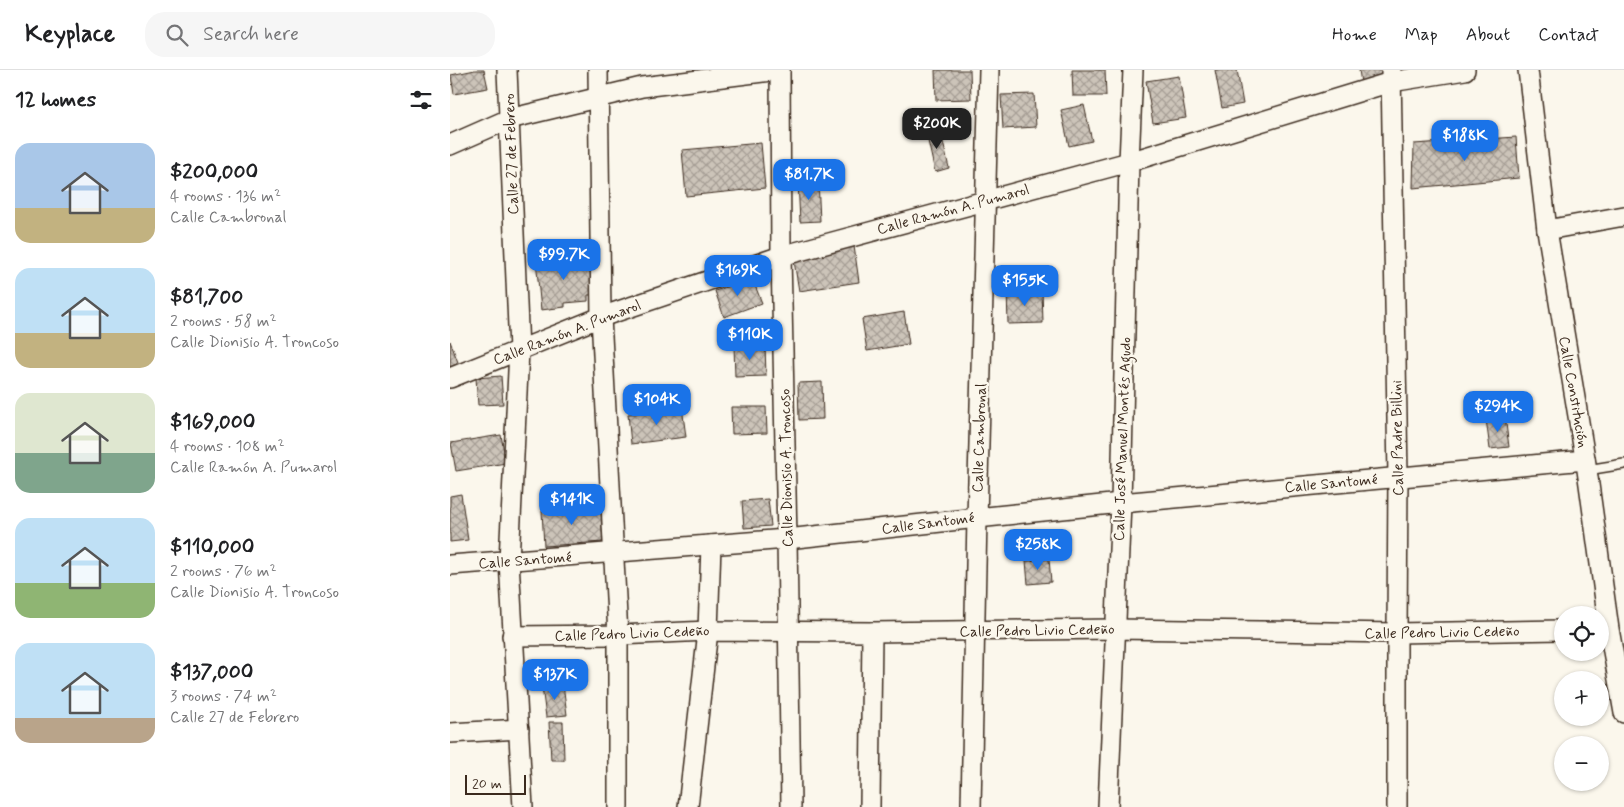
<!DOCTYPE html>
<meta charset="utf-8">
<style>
:root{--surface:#fff;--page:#f6f6f6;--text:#202124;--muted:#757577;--line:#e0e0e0;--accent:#1a73e8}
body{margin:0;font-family:Mynerve,sans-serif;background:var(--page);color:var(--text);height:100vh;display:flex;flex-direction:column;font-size:19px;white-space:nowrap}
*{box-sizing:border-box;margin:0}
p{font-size:16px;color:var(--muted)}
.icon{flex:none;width:28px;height:28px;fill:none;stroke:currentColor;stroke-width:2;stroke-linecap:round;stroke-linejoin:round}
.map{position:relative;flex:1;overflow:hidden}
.sheet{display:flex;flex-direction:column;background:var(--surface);width:450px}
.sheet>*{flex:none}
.fabs{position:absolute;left:1104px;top:536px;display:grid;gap:10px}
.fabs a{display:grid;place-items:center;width:55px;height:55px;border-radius:50%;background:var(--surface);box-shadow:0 1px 4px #0004;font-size:25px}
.scale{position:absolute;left:15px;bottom:12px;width:61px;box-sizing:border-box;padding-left:5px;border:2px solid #3b2a1e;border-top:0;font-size:14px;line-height:18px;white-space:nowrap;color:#3b2a1e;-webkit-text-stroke:4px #fbf7ec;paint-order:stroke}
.price{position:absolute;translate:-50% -42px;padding:0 11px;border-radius:10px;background:var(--accent);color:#fff;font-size:16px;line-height:32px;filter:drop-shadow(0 1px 2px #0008)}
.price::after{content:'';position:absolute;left:50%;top:30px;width:15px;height:11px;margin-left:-8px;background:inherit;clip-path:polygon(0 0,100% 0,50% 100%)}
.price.selected{background:#222;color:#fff}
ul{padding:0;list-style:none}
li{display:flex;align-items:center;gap:15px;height:125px;padding:0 15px}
li span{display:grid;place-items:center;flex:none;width:140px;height:100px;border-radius:15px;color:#555}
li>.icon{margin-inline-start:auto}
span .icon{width:60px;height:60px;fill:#fffc;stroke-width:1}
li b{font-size:21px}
h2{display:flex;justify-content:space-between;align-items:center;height:60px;padding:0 15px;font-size:21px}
header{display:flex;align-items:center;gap:30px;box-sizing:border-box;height:70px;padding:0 25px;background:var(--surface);border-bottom:1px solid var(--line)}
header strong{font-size:24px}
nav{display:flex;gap:28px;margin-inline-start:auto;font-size:18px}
.search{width:350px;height:45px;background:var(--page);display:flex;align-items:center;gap:12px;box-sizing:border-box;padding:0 18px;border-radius:20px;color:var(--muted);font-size:19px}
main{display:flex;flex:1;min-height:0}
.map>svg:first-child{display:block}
</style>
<header>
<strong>Keyplace</strong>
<div class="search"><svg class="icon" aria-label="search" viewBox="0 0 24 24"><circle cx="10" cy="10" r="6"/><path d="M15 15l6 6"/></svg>Search here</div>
<nav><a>Home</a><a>Map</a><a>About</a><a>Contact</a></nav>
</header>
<main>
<section class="sheet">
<h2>12 homes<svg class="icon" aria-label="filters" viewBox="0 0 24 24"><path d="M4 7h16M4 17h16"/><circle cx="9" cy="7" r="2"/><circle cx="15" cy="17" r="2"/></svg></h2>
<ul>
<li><span style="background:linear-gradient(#a9c7e8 65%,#c2b280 0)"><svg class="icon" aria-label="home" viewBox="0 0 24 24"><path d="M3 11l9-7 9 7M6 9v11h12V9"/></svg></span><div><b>$200,000</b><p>4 rooms · 136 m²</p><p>Calle Cambronal</p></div></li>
<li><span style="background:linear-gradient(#bfe0f5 65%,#c2b280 0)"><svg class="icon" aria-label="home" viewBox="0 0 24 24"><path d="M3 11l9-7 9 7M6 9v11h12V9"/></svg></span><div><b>$81,700</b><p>2 rooms · 58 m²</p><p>Calle Dionisio A. Troncoso</p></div></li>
<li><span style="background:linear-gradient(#dfe7d0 60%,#7fa58c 0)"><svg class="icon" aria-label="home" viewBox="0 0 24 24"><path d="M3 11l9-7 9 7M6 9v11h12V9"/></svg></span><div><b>$169,000</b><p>4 rooms · 108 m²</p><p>Calle Ramón A. Pumarol</p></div></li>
<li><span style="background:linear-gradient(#bfe0f5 65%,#8fb573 0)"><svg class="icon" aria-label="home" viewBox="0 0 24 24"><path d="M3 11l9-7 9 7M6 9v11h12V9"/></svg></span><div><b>$110,000</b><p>2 rooms · 76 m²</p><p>Calle Dionisio A. Troncoso</p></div></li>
<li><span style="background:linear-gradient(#bfe0f5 75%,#b9a48a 0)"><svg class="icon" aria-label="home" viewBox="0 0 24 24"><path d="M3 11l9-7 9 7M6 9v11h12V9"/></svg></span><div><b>$137,000</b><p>3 rooms · 74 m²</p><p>Calle 27 de Febrero</p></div></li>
</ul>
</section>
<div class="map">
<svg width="1174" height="737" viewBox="0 0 1174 737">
<defs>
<pattern id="building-cross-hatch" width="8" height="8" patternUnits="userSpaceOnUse" patternTransform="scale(1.25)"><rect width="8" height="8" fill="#ccc4b9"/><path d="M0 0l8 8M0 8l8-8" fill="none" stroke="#a79f96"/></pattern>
</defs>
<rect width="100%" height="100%" fill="#fbf7ec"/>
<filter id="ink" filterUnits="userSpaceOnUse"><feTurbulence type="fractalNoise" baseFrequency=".02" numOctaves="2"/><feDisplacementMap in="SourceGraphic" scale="10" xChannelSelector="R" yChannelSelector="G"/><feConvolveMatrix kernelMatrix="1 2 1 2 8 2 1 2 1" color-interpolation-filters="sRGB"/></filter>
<g filter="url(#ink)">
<g fill="url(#building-cross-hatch)" stroke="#3b2a1e">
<polygon points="25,0 34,0 38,18 4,24 1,5"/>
<polygon points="485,0 520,0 521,29 486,30"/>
<polygon points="622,0 655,0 656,26 623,26"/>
<polygon points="765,0 787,0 793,34 772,38"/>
<polygon points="909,0 935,0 934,4 911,13"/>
<polygon points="729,6 736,48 703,53 696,11"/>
<polygon points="584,24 586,57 553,59 551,25"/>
<polygon points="634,35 642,71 619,76 611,40"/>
<polygon points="490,59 499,98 485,102 476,62"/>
<polygon points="1066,67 1069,108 963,118 964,74"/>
<polygon points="311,73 315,118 236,126 232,80"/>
<polygon points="368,110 370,151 350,152 348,111"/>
<polygon points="404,176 409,212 349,221 343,185"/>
<polygon points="139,185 143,225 138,225 138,231 115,233 115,237 91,240 86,190"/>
<polygon points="302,208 312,233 274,247 265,221"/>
<polygon points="592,220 593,253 558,254 557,221"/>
<polygon points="454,242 459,274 417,281 412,249"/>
<polygon points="0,271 9,295 0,298"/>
<polygon points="315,275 316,306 285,307 284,276"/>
<polygon points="51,306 53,334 28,335 26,308"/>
<polygon points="372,312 373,349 349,350 348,313"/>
<polygon points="232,337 236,367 181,374 178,344"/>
<polygon points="281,337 316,337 317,363 282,364"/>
<polygon points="1055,346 1059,377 1040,379 1036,349"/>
<polygon points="51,365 56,393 6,401 1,373"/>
<polygon points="11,424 18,470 0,472 0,426"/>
<polygon points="318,429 321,456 294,458 292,431"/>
<polygon points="151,437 153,472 94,476 92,441"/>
<polygon points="599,489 601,512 578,514 576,491"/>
<polygon points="113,614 117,645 96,647 92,617"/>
<polygon points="99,652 113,652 114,690 101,690"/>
</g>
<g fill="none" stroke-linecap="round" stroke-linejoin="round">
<defs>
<polyline id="service" points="1137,400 1174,394"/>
<g id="minor">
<polyline points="57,0 69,280 59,491 73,737"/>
<polyline points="148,0 151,247 168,565 168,737"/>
<polyline points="330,0 331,186 337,469 341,737"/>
<polyline points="1078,0 1097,160 1137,400 1159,559 1174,643"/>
<polyline points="941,1 948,406 947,563 947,737"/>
<polyline points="0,75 59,49 192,17 330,0"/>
<polyline points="1097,160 1174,146"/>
<polyline points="0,308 151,247 331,186 679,92 941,12 1015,0"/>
<polyline points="0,495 337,469 527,448 671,433 1135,390"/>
<polyline points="62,566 168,565 258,561 422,562 665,559 947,563 1112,560"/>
<polyline points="0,663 69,659"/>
<polyline points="238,737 258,561 261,475"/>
<polyline points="420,737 422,562"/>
<polyline points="521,737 527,448 539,0"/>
<polyline points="658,737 671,433 679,92 683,0"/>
</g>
</defs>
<use href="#service" stroke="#3b2a1e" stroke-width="12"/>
<use href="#minor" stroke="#3b2a1e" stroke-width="22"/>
<use href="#service" stroke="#fbf7ec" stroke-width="9"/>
<use href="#minor" stroke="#fbf7ec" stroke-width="19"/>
</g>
</g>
<g text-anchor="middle" stroke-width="5" stroke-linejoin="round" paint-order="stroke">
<g font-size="15" fill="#3b2a1e" stroke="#fbf7ec">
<text transform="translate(61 84) rotate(-92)" y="5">Calle 27 de Febrero</text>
<text transform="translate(503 139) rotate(-15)" y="5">Calle Ramón A. Pumarol</text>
<text transform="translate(117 262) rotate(-21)" y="5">Calle Ramón A. Pumarol</text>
<text transform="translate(1124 322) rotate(80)" y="5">Calle Constitución</text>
<text transform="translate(529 368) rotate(-88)" y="5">Calle Cambronal</text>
<text transform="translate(947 368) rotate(-91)" y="5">Calle Padre Billini</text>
<text transform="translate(672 369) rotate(-88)" y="5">Calle José Manuel Montés Agudo</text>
<text transform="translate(336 398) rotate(-91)" y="5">Calle Dionisio A. Troncoso</text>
<text transform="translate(881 413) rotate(-5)" y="5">Calle Santomé</text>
<text transform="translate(478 453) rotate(-7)" y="5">Calle Santomé</text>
<text transform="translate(75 490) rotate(-4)" y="5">Calle Santomé</text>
<text transform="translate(587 560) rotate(-1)" y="5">Calle Pedro Livio Cedeño</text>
<text transform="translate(992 562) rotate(-1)" y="5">Calle Pedro Livio Cedeño</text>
<text transform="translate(182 563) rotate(-2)" y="5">Calle Pedro Livio Cedeño</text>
</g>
</g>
</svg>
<div class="fabs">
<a><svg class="icon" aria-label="locate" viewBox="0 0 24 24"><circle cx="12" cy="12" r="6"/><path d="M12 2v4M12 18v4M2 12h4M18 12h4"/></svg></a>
<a>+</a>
<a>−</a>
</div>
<div class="scale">20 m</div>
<b class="price selected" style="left:487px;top:80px">$200K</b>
<b class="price" style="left:1015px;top:92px">$188K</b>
<b class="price" style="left:359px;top:131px">$81.7K</b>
<b class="price" style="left:114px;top:211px">$99.7K</b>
<b class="price" style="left:288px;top:227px">$169K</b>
<b class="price" style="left:575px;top:237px">$155K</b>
<b class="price" style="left:300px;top:291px">$110K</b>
<b class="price" style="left:207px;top:356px">$104K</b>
<b class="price" style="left:1048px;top:363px">$294K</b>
<b class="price" style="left:122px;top:456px">$141K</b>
<b class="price" style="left:588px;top:501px">$258K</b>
<b class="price" style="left:105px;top:631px">$137K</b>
</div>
</main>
